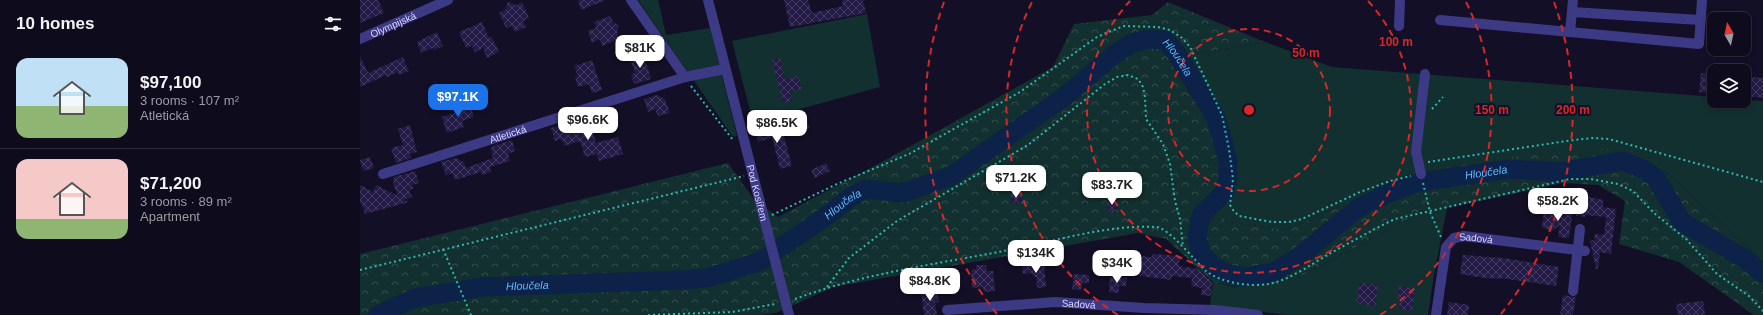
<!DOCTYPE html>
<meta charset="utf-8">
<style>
:root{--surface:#0e0b1c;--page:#171425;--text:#f1f3f6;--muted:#9b9ba3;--line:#2e2b3b;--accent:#1a73e8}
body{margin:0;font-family:Helvetica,sans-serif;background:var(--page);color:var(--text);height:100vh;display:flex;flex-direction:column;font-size:15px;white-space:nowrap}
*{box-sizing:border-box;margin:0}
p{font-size:13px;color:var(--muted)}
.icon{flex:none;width:22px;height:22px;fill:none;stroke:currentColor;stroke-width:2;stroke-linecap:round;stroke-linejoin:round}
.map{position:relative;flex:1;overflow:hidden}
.sheet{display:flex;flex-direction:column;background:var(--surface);width:360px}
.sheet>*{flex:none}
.needle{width:26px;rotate:351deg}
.buttons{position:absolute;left:1347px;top:12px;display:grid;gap:8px}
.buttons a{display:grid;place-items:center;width:44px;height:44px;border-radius:8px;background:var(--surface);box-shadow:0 2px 6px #0003,0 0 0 1px var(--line);font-size:20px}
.price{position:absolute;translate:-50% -34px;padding:0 9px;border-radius:8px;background:#fff;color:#222;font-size:13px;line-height:26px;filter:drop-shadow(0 1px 2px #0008)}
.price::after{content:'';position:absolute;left:50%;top:24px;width:12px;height:9px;margin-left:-6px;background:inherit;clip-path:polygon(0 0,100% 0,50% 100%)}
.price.current{background:var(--accent);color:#fff}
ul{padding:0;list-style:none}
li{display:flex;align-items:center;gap:12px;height:100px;padding:0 16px}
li+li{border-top:1px solid var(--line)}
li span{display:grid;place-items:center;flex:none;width:112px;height:80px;border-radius:12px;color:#555}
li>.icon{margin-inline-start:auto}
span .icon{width:48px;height:48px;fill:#fffc;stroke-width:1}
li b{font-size:17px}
h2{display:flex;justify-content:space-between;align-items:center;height:48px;padding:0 16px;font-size:17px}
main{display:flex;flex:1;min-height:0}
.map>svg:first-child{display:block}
</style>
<main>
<section class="sheet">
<h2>10 homes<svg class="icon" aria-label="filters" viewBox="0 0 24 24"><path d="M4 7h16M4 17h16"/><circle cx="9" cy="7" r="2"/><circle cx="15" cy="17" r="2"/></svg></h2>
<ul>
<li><span style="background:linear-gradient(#bfe0f5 60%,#8fb573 0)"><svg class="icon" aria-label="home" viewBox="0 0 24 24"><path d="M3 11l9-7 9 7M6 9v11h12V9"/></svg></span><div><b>$97,100</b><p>3 rooms · 107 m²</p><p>Atletická</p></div></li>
<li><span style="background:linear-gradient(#f6c9c9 75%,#8fb573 0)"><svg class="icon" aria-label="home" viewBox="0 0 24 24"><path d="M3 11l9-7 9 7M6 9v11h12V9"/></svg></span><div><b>$71,200</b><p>3 rooms · 89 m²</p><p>Apartment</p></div></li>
</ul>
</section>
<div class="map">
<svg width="1403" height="315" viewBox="0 0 1403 315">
<defs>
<pattern id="forest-crowns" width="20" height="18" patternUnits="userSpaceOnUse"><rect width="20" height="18" fill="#12302f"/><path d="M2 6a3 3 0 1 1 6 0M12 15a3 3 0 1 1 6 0" fill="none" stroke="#344d4e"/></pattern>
<pattern id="building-cross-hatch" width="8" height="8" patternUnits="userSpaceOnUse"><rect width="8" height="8" fill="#241b47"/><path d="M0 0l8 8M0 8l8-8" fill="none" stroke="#433b63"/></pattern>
</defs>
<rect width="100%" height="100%" fill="#130f26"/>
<g fill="#12302f">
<polygon points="278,0 298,0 306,35 350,28 377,136 373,137"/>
<polygon points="507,14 520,87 393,122 372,41"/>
<polygon points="905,42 972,67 1354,97 1354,101 1384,100 1403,101 1403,262 1304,170 1061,174 1049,175 926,230 863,221 876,175 863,119 829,55"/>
<polygon points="1087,208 1074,275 1068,315 926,315 850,305 853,282 876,287 936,279 1063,211"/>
</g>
<polygon fill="url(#forest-crowns)" points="808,2 905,42 829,55 863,119 876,175 864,221 926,230 1049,175 1128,159 1257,148 1304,170 1403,262 1403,315 1394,315 1319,262 1259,244 1265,201 1238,185 1203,183 1087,208 1063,211 936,279 915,288 896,290 853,282 806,239 778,233 473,287 416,313 400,315 0,315 0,254 368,163 395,201 418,217 529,158 693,67 714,24 792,15"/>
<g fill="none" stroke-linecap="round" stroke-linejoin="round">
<path stroke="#0c2248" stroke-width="19" id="s1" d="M 18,315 L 55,298 L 123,287 L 323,280 L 346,278 L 364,273 L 401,261 L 468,215 L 489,198 L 506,189 L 543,193 L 591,176 L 704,97 L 755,54 L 772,43 L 788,39 L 805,40 L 816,53 L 855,116 L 862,138 L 868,162 L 868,177 L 864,193 L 841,215 L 837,238 L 842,255 L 855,268 L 869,274 L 885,277 L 914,272 L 940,256 L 998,208 L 1031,192 L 1060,182 L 1148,169 L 1200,172 L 1263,161 L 1283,169 L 1296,178 L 1322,222 L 1385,259 L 1403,273"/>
</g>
<g fill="url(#building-cross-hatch)">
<polygon points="0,0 18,0 24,13 0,23"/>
<polygon points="218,0 244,0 244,1 221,10"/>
<polygon points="424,0 448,0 452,13 483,6 482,0 503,0 506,13 430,27"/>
<polygon points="148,2 157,5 162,2 169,18 163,21 166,27 155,32 152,26 146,28 139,13 145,10"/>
<polygon points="250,16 253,22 259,26 257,32 259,39 242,46 240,39 232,43 228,31 236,28 234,22"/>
<polygon points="122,22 129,38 132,37 139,52 127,58 123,48 115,52 112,46 106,48 99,32"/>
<polygon points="77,32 83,46 74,50 73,48 61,53 57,42"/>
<polygon points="283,52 291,79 274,84 271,74 275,73 271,62 273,61 272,56"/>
<polygon points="0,56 8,73 43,57 49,71 39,75 38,72 27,77 26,75 0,87"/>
<polygon points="420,58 425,79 438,76 442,89 430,93 432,101 423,103 412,60"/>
<polygon points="232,60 242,90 232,93 229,84 218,87 215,77 218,76 214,66"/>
<polygon points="1341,73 1354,74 1354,94 1339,92"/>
<polygon points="1384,76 1403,78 1403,98 1384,96"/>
<polygon points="297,95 305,99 310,113 298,116 295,109 288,112 284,99"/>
<polygon points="110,104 114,117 102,121 104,127 87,133 82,117 98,112 97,108"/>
<polygon points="446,116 449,128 434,132 429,123 433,122 433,119"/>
<polygon points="230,121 236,143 258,137 263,154 239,161 237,154 225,157 220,141 204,146 203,140 201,141 200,139 195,141 191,128 204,124 207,124 208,128"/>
<polygon points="50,125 57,152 50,154 51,158 36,163 31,148 43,145 38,129"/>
<polygon points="421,125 432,166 420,169 412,138 398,142 395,132"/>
<polygon points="152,140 155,151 148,154 150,161 130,167 131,172 122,175 121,172 95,180 93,173 86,175 81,162 96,158 104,162 106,168 133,158 131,149 133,146"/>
<polygon points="10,157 14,168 3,171 0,160"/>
<polygon points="466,163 470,171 455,178 451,170"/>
<polygon points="55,171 59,183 52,185 53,189 49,190 52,197 44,200 49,202 5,214 2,204 0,203 0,185 13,192 16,185 38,196 33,183 34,177"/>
<polygon points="661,194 662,203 651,203 651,195"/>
<polygon points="1226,196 1243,200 1243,207 1256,209 1251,254 1240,252 1238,269 1236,269 1230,241 1234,240 1235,234 1244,235 1246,217 1225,215 1225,217 1216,216 1218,198 1226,199"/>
<polygon points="757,200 758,210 748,211 747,201"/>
<polygon points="1184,210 1214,214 1212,216 1209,238 1198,237 1200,225 1190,232 1188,229 1182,228"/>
<polygon points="793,254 820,256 819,266 838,269 852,282 851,296 841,295 842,288 831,286 832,278 812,276 811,280 780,276 782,256 792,257"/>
<polygon points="1103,255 1143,258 1199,267 1196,286 1141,278 1141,279 1124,278 1100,274"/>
<polygon points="684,264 686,287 677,288 676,277 673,276 672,273 663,274 662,265"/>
<polygon points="616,265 626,265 627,271 633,271 635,291 624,292 623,287 612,288 611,270 616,269"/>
<polygon points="714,274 729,275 729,283 722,283 721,290 712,289"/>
<polygon points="750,277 767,278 766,286 759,286 759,293 749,292"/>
<polygon points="999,283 1018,285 1015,306 996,303"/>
<polygon points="1039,286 1055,289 1052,311 1039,309 1040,300 1037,300"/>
<polygon points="576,288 579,302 575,303 577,315 564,315 561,291"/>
<polygon points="1203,295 1216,297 1213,315 1200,315"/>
<polygon points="1343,301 1345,315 1318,315 1316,304"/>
<polygon points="1089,302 1109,305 1108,315 1087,315"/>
</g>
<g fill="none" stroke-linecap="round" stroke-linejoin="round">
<g stroke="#2fb8b0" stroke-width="2" stroke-dasharray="2 3" stroke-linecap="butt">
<polyline points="331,86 373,140"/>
<polyline points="1072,109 1083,97"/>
<polyline points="1068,162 1206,141 1232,138 1249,139 1403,182"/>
<polyline points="1063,183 1070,212 1081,237"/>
<polyline points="412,215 477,184 549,154 660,92 737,37 751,31 764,26 798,27 810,30 822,38 830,47 862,115 869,149 873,179 870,205 873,210 879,216 912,222 929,222 942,219 1000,192 1030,181 1051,176"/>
<polyline points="83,249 111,315"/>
<polyline points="0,270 384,176"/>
<polyline points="467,287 489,258 537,221 668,145 745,84 757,77 768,75 778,79 783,87 785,97 786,119 803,144 810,164 815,201 820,219 823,247"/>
<path d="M 435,299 C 504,273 577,264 649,250 C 695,241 750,224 796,227 C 808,227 836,262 846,271 C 862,283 889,287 908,284 C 928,281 952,264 969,254 C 991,242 1012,230 1035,219 L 1210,179 L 1231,179 L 1258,184 L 1273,191 L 1294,213 L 1326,239 L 1357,274 L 1389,296 L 1403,311"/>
<polyline points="288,315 372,312 415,304"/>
</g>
<g stroke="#3d3a85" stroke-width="10">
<polyline points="271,0 325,77"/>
<path id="s2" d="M 348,0 L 429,315"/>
<polyline points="1212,12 1340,20"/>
<polyline points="1080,20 1339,44 1342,0"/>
<polyline points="1039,26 1040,0"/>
<polyline points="1210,32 1213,0"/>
<path id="s3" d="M 0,39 L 88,0"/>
<path id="s4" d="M 23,174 L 325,77 L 365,69"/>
<polyline points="1061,174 1056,152 1065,74"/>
<polyline points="1213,291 1220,229"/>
<path id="s5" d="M 587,310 L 695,302 L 784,308 L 855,310 L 898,315"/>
<path id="s6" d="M 1076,315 L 1086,247 L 1094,238 L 1104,236 L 1225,251"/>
</g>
</g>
<g fill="none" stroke="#d62828" stroke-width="2" stroke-dasharray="7 5">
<circle cx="889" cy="110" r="81"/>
<path d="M1008 1A162 162 0 1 1 770 1"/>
<path d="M758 315A243 243 0 0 1 672 2M1106 2A243 243 0 0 1 1020 315"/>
<path d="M637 314A324 324 0 0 1 584 2M1194 2A324 324 0 0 1 1141 314"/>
</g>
<g text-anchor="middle" stroke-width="4" stroke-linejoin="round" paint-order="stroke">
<g font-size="10" fill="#d9d4ff" stroke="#130f26">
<text dy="4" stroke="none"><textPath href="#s3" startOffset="36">Olympijská</textPath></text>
<text dy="4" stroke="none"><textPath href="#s4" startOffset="131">Atletická</textPath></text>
<text dy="4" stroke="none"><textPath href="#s2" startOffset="199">Pod Kosířem</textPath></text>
<text dy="4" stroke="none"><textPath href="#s6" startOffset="103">Sadová</textPath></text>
<text dy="4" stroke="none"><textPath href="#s5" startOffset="132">Sadová</textPath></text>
</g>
<g font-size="11" font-style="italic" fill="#62b6ff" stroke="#130f26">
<text dy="4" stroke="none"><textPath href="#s1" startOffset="886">Hloučela</textPath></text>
<text dy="4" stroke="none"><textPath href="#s1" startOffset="1427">Hloučela</textPath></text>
<text dy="4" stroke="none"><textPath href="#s1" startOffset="490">Hloučela</textPath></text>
<text dy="4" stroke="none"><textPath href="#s1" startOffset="154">Hloučela</textPath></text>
</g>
</g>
<circle cx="889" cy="110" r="6" fill="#d62828" stroke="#130f26" stroke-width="2"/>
<g font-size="12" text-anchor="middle" font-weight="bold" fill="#d62828" stroke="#130f26" stroke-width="4" stroke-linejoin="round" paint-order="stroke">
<text x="1036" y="46">100 m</text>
<text x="946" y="57">50 m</text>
<text x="1132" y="114">150 m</text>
<text x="1213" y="114">200 m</text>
</g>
</svg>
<div class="buttons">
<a><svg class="needle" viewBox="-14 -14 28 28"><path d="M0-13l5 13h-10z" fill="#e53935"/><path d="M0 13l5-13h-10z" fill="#9b9ba3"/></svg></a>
<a><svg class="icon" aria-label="layers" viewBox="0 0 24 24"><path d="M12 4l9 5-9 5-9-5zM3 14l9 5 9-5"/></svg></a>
</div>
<b class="price" style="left:280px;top:69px">$81K</b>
<b class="price current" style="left:98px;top:118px">$97.1K</b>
<b class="price" style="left:228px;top:141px">$96.6K</b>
<b class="price" style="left:417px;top:144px">$86.5K</b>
<b class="price" style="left:656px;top:199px">$71.2K</b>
<b class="price" style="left:752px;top:206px">$83.7K</b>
<b class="price" style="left:1198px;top:222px">$58.2K</b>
<b class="price" style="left:676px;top:274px">$134K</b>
<b class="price" style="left:757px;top:284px">$34K</b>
<b class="price" style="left:570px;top:302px">$84.8K</b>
</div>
</main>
